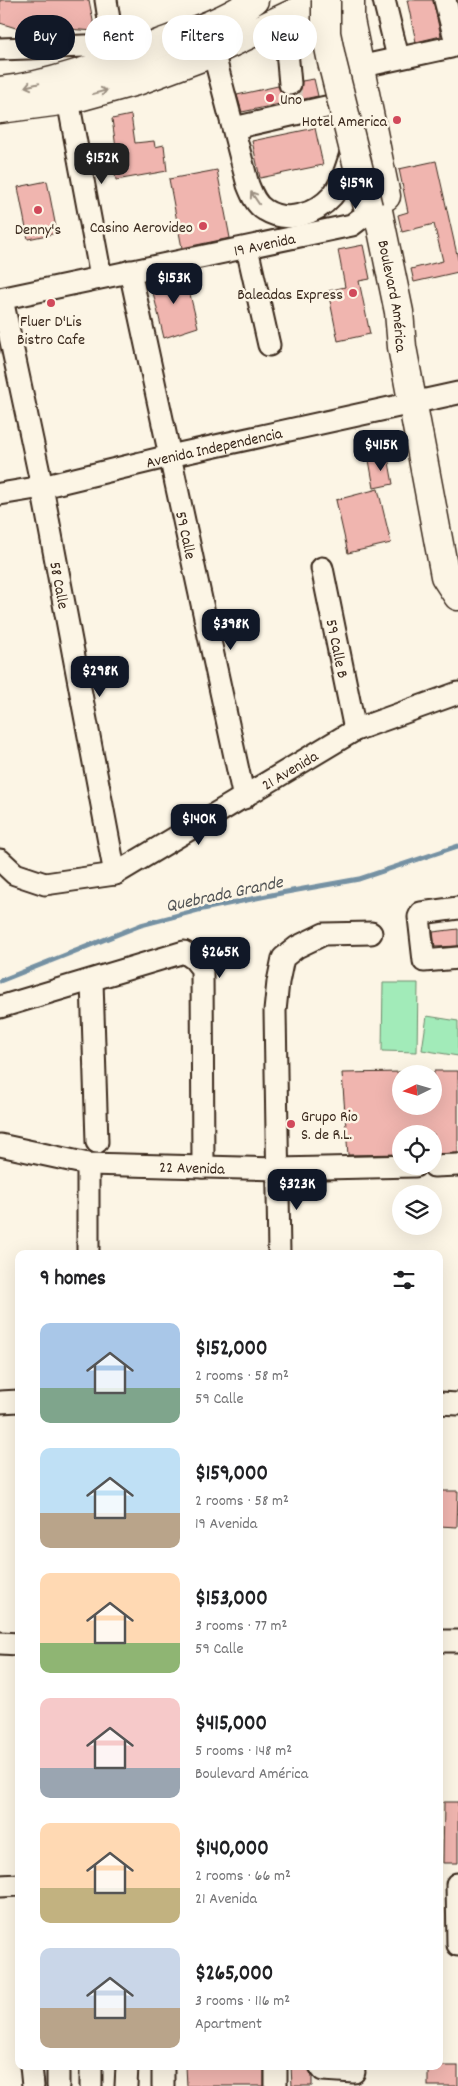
<!DOCTYPE html>
<meta charset="utf-8">
<style>
:root{--surface:#fff;--page:#f6f6f6;--text:#202124;--muted:#757577;--accent:#111827}
body{margin:0;font-family:Dekko,sans-serif;background:var(--page);color:var(--text);height:100vh;display:flex;flex-direction:column;font-size:19px;white-space:nowrap}
*{box-sizing:border-box;margin:0}
p{font-size:16px;color:var(--muted)}
.icon{flex:none;width:28px;height:28px;fill:none;stroke:currentColor;stroke-width:2;stroke-linecap:round;stroke-linejoin:round}
.map{position:relative;flex:1;overflow:hidden}
.drawer{position:absolute;left:15px;top:1250px;width:428px;height:820px;display:flex;flex-direction:column;background:var(--surface);border-radius:10px;box-shadow:0 5px 20px #0002}
.drawer>*{flex:none}
.guide{position:absolute;left:15px;top:15px;width:429px;height:45px;display:flex;gap:10px}
.needle{width:32px;rotate:265deg}
.controls{position:absolute;left:392px;top:1065px;display:grid;gap:10px}
.controls a{display:grid;place-items:center;width:50px;height:50px;border-radius:50%;background:var(--surface);box-shadow:0 5px 20px #0002;font-size:25px}
.price{position:absolute;translate:-50% -42px;padding:0 11px;border-radius:10px;background:var(--accent);color:#fff;font-size:16px;line-height:32px;filter:drop-shadow(0 1px 2px #0008)}
.price::after{content:'';position:absolute;left:50%;top:30px;width:15px;height:11px;margin-left:-8px;background:inherit;clip-path:polygon(0 0,100% 0,50% 100%)}
.price.selected{background:#222;color:#fff}
ul{padding:0;list-style:none}
li{display:flex;align-items:center;gap:15px;height:125px;padding:0 25px}
li span{display:grid;place-items:center;flex:none;width:140px;height:100px;border-radius:10px;color:#555}
li>.icon{margin-inline-start:auto}
span .icon{width:60px;height:60px;fill:#fffc;stroke-width:1}
li b{font-size:21px}
h2{display:flex;justify-content:space-between;align-items:center;height:60px;padding:0 25px;font-size:21px}
.tag{padding:0 18px;border-radius:22px;background:var(--surface);box-shadow:0 5px 20px #0002;font-size:18px;line-height:45px}
.tag.selected{background:var(--accent);color:#fff}
.map>svg:first-child{display:block}
</style>
<div class="map">
<svg width="458" height="2086" viewBox="0 0 458 2086">
<rect width="100%" height="100%" fill="#fcf5e5"/>
<filter id="ink" filterUnits="userSpaceOnUse"><feTurbulence type="fractalNoise" baseFrequency=".02" numOctaves="2"/><feDisplacementMap in="SourceGraphic" scale="10" xChannelSelector="R" yChannelSelector="G"/><feConvolveMatrix kernelMatrix="1 2 1 2 8 2 1 2 1" color-interpolation-filters="sRGB"/></filter>
<g filter="url(#ink)">
<g fill="#a2ebb9" stroke="#6e8a6c">
<polygon points="383,983 418,983 417,1052 382,1051"/>
<polygon points="427,1016 458,1021 458,1056 422,1050"/>
</g>
<g fill="none" stroke-linecap="round" stroke-linejoin="round">
<polyline stroke="#7591a3" stroke-width="5" points="0,981 141,925 198,910 281,893 359,879 458,846"/>
</g>
<g fill="#f0b5af" stroke="#3b2a1e">
<polygon points="0,0 89,0 95,31 38,27 36,35 18,33 19,29 0,23"/>
<polygon points="407,0 433,0 441,36 416,42"/>
<polygon points="314,79 318,96 242,112 237,95 278,86 284,95 292,96 301,90 302,81"/>
<polygon points="131,115 135,143 154,141 155,147 164,145 167,171 116,180 112,156 117,155 112,119"/>
<polygon points="315,128 323,165 260,178 252,141"/>
<polygon points="436,161 458,259 458,272 414,282 411,269 443,261 434,224 402,232 398,215 408,212 399,169"/>
<polygon points="217,170 230,238 182,248 169,179"/>
<polygon points="47,181 57,233 28,239 18,187"/>
<polygon points="363,245 370,279 359,281 370,334 338,341 328,291 345,287 338,250"/>
<polygon points="185,274 198,327 164,338 150,280"/>
<polygon points="388,457 393,484 374,488 369,460"/>
<polygon points="378,489 391,543 348,553 336,500"/>
<polygon points="458,929 458,946 435,947 433,932"/>
<polygon points="434,1071 458,1071 458,1153 434,1154 434,1134 401,1134 401,1154 348,1155 342,1073 401,1072 401,1106 434,1106"/>
<polygon points="439,1491 458,1491 457,1527 439,1526"/>
<polygon points="444,1802 458,1802 458,1863 443,1863"/>
<polygon points="186,2066 264,2067 264,2086 187,2086"/>
<polygon points="291,2066 308,2066 312,2077 312,2086 292,2086"/>
<rect x="428" y="2066" width="30" height="20"/>
</g>
<g fill="none" stroke-linecap="round" stroke-linejoin="round">
<polyline stroke="#d5ccbd" stroke-width="21" stroke-dasharray="21 11" stroke-linecap="butt" points="290,84 293,101"/>
<defs>
<g id="minor">
<polyline points="106,0 115,58"/>
<polyline points="384,0 398,57"/>
<polyline points="284,18 290,84"/>
<polyline points="0,49 113,45"/>
<path d="M 213,51 L 248,185 C 252,195 256,205 265,210 C 287,224 316,214 332,196 C 342,184 347,166 352,150"/>
<polyline points="359,67 451,47 454,44 455,39 445,0"/>
<polyline points="68,100 101,277"/>
<polyline points="234,128 326,107"/>
<polyline points="247,248 269,345"/>
<path id="s1" d="M 130,271 L 244,798"/>
<path id="s2" d="M 0,299 L 352,225 L 369,212"/>
<path id="s3" d="M 2,299 L 42,487 L 115,874"/>
<path id="s4" d="M 0,494 L 42,487 L 170,456 L 458,393"/>
<path id="s5" d="M 322,568 L 355,730"/>
<path id="s6" d="M 0,860 L 15,874 L 45,884 L 115,874 L 355,730 L 458,693"/>
<polyline points="458,908 421,913 419,917 424,961 458,958"/>
<polyline points="92,981 97,1142"/>
<polyline points="0,1007 184,952 194,959 202,969 203,1167"/>
<path id="s7" d="M 0,1145 L 88,1164 L 278,1169 L 415,1166"/>
<polyline points="434,1166 458,1165"/>
<polyline points="88,1254 88,1164"/>
<polyline points="279,1254 275,1011 278,982 283,958 297,947 324,934 371,933"/>
<polyline points="0,1402 19,1401"/>
<polyline points="439,1403 458,1404"/>
<polyline points="439,1641 458,1641"/>
<polyline points="0,1643 19,1644"/>
<polyline points="457,1884 458,1945"/>
<polyline points="0,1886 19,1885"/>
<polyline points="31,2066 33,2086"/>
<polyline points="91,2066 91,2086"/>
<polyline points="163,2066 163,2086"/>
<polyline points="276,2066 276,2086"/>
<polyline points="320,2066 323,2070 354,2072"/>
<polyline points="58,2086 58,2066"/>
<polyline points="126,2086 127,2066"/>
</g>
<g id="major">
<polyline points="350,0 350,20 386,196"/>
<path d="M 309,7 C 347,34 349,73 358,116"/>
<path d="M 0,91 C 56,85 109,63 161,43 C 189,33 232,19 254,0"/>
<polyline points="0,109 68,100 140,80 199,58 322,0"/>
<path id="s8" d="M 371,177 L 399,312 L 402,347 L 445,576 L 458,596"/>
</g>
</defs>
<use href="#minor" stroke="#3b2a1e" stroke-width="25"/>
<use href="#major" stroke="#3b2a1e" stroke-width="31"/>
<use href="#minor" stroke="#fcf5e5" stroke-width="21"/>
<use href="#major" stroke="#fcf5e5" stroke-width="28"/>
<defs>
<polyline id="major-bridge" points="326,0 326,33 332,62 368,207"/>
</defs>
<use href="#major-bridge" stroke="#3b2a1e" stroke-width="31" stroke-linecap="butt"/>
<use href="#major-bridge" stroke="#fcf5e5" stroke-width="28"/>
</g>
<defs><path id="oneway-shaft" d="M-6 0H5M1.5-3L5.5 0L1.5 3" fill="none" stroke-width="1.6" stroke-linecap="round" stroke-linejoin="round" transform="scale(1.25)"/></defs>
<g stroke="#9c9082">
<use href="#oneway-shaft" transform="translate(32 85) rotate(166)"/>
<use href="#oneway-shaft" transform="translate(100 92) rotate(-15)"/>
<use href="#oneway-shaft" transform="translate(255 198) rotate(-124)"/>
</g>
</g>
<g fill="#d1495b" stroke="#fcf5e5" stroke-width="2">
<circle cx="270" cy="98" r="5"/>
<circle cx="397" cy="120" r="5"/>
<circle cx="38" cy="210" r="5"/>
<circle cx="203" cy="226" r="5"/>
<circle cx="353" cy="293" r="5"/>
<circle cx="51" cy="303" r="5"/>
<circle cx="291" cy="1124" r="5"/>
</g>
<g text-anchor="middle" stroke-width="5" stroke-linejoin="round" paint-order="stroke">
<g font-size="16" fill="#3b2a1e" stroke="#fcf5e5" text-anchor="end">
<text x="280" y="104" text-anchor="start">Uno</text>
<text x="387" y="126">Hotel America</text>
<text x="193" y="232">Casino Aerovideo</text>
<text x="38" y="234" text-anchor="middle">Denny's</text>
<text x="343" y="299">Baleadas Express</text>
<text x="51" y="326" text-anchor="middle">Fluer D'Lis<tspan x="51" dy="18">Bistro Cafe</tspan></text>
<text x="301" y="1121" text-anchor="start">Grupo Rio<tspan x="301" dy="18">S. de R.L.</tspan></text>
</g>
<g font-size="16" fill="#3b2a1e" stroke="#fcf5e5">
<text dy="6" stroke="none"><textPath href="#s2" startOffset="270">19 Avenida</textPath></text>
<text dy="6" stroke="none"><textPath href="#s8" startOffset="121">Boulevard América</textPath></text>
<text dy="6" stroke="none"><textPath href="#s4" startOffset="219">Avenida Independencia</textPath></text>
<text dy="6" stroke="none"><textPath href="#s1" startOffset="270">59 Calle</textPath></text>
<text dy="6" stroke="none"><textPath href="#s3" startOffset="292">58 Calle</textPath></text>
<text dy="6" stroke="none"><textPath href="#s5" startOffset="82">59 Calle B</textPath></text>
<text dy="6" stroke="none"><textPath href="#s6" startOffset="326">21 Avenida</textPath></text>
<text dy="6" stroke="none"><textPath href="#s7" startOffset="194">22 Avenida</textPath></text>
</g>
<g font-size="18" font-style="italic" fill="#535556" stroke="#fcf5e5">
<text transform="translate(224 893) rotate(-12)" y="6">Quebrada Grande</text>
</g>
</g>
</svg>
<div class="controls">
<a><svg class="needle" viewBox="-14 -14 28 28"><path d="M0-13l5 13h-10z" fill="#e53935"/><path d="M0 13l5-13h-10z" fill="#757577"/></svg></a>
<a><svg class="icon" aria-label="locate" viewBox="0 0 24 24"><circle cx="12" cy="12" r="6"/><path d="M12 2v4M12 18v4M2 12h4M18 12h4"/></svg></a>
<a><svg class="icon" aria-label="layers" viewBox="0 0 24 24"><path d="M12 4l9 5-9 5-9-5zM3 14l9 5 9-5"/></svg></a>
</div>
<b class="price selected" style="left:102px;top:185px">$152K</b>
<b class="price" style="left:356px;top:210px">$159K</b>
<b class="price" style="left:174px;top:305px">$153K</b>
<b class="price" style="left:381px;top:472px">$415K</b>
<b class="price" style="left:231px;top:651px">$398K</b>
<b class="price" style="left:100px;top:698px">$298K</b>
<b class="price" style="left:199px;top:846px">$140K</b>
<b class="price" style="left:220px;top:979px">$265K</b>
<b class="price" style="left:297px;top:1211px">$323K</b>
<div class="guide">
<a class="tag selected">Buy</a>
<a class="tag">Rent</a>
<a class="tag">Filters</a>
<a class="tag">New</a>
</div>
<section class="drawer">
<h2>9 homes<svg class="icon" aria-label="filters" viewBox="0 0 24 24"><path d="M4 7h16M4 17h16"/><circle cx="9" cy="7" r="2"/><circle cx="15" cy="17" r="2"/></svg></h2>
<ul>
<li><span style="background:linear-gradient(#a9c7e8 65%,#7fa58c 0)"><svg class="icon" aria-label="home" viewBox="0 0 24 24"><path d="M3 11l9-7 9 7M6 9v11h12V9"/></svg></span><div><b>$152,000</b><p>2 rooms · 58 m²</p><p>59 Calle</p></div></li>
<li><span style="background:linear-gradient(#bfe0f5 65%,#b9a48a 0)"><svg class="icon" aria-label="home" viewBox="0 0 24 24"><path d="M3 11l9-7 9 7M6 9v11h12V9"/></svg></span><div><b>$159,000</b><p>2 rooms · 58 m²</p><p>19 Avenida</p></div></li>
<li><span style="background:linear-gradient(#ffd9b3 70%,#8fb573 0)"><svg class="icon" aria-label="home" viewBox="0 0 24 24"><path d="M3 11l9-7 9 7M6 9v11h12V9"/></svg></span><div><b>$153,000</b><p>3 rooms · 77 m²</p><p>59 Calle</p></div></li>
<li><span style="background:linear-gradient(#f6c9c9 70%,#9aa5b1 0)"><svg class="icon" aria-label="home" viewBox="0 0 24 24"><path d="M3 11l9-7 9 7M6 9v11h12V9"/></svg></span><div><b>$415,000</b><p>5 rooms · 148 m²</p><p>Boulevard América</p></div></li>
<li><span style="background:linear-gradient(#ffd9b3 65%,#c2b280 0)"><svg class="icon" aria-label="home" viewBox="0 0 24 24"><path d="M3 11l9-7 9 7M6 9v11h12V9"/></svg></span><div><b>$140,000</b><p>2 rooms · 66 m²</p><p>21 Avenida</p></div></li>
<li><span style="background:linear-gradient(#c9d6e8 60%,#b9a48a 0)"><svg class="icon" aria-label="home" viewBox="0 0 24 24"><path d="M3 11l9-7 9 7M6 9v11h12V9"/></svg></span><div><b>$265,000</b><p>3 rooms · 116 m²</p><p>Apartment</p></div></li>
</ul>
</section>
</div>
